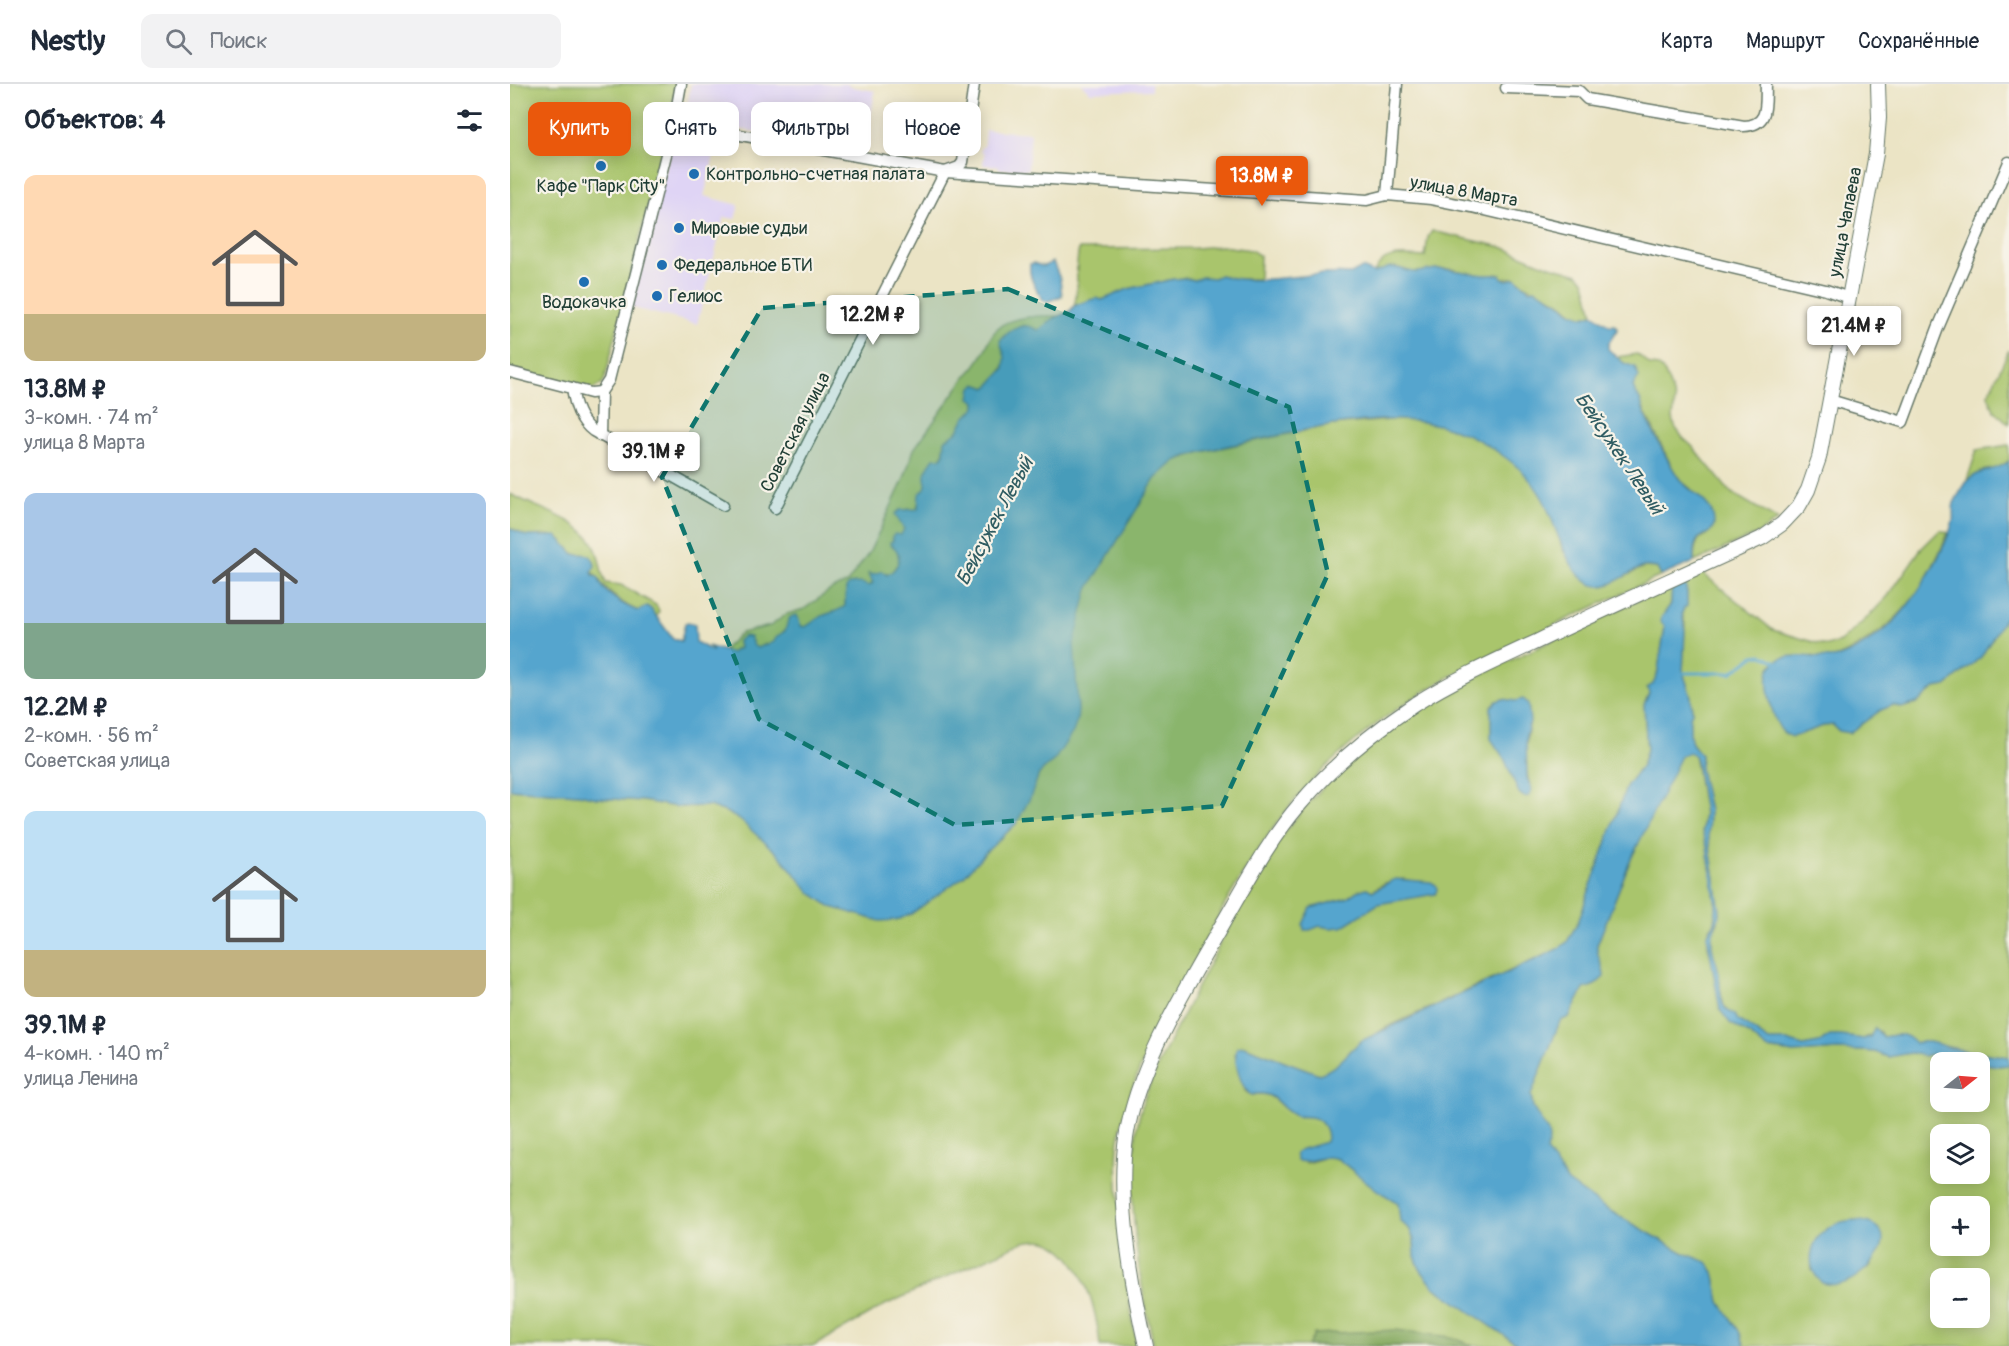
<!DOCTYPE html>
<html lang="ru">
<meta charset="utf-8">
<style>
:root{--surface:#fff;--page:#f2f2f3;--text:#1f2937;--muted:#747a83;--line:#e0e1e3;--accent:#ea580c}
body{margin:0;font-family:Pangolin,sans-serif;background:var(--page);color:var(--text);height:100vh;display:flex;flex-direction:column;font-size:22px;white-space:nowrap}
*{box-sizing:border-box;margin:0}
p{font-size:20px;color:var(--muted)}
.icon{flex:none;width:33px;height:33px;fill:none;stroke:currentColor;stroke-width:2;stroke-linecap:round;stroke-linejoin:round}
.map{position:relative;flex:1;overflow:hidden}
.details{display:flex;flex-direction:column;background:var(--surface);width:510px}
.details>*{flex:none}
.guide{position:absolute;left:18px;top:18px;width:570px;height:54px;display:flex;gap:12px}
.needle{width:39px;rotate:73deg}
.tools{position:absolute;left:1420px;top:968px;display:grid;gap:12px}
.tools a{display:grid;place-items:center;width:60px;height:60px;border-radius:12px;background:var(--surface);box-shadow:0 3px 15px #0003;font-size:30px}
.price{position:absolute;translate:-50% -51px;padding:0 14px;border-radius:6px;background:#fff;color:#222;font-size:20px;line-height:39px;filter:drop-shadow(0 2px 3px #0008)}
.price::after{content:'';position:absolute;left:50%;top:36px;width:18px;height:14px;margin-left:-9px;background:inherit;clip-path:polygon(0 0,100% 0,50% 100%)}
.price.on{background:var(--accent);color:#fff}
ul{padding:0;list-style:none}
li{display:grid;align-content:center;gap:12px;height:318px;padding:0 24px}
li span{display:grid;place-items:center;height:186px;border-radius:12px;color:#555}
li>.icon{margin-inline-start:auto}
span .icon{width:108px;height:108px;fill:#fffc;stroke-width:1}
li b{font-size:26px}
h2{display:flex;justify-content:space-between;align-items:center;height:72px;padding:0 24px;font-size:26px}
.tag{padding:0 21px;border-radius:12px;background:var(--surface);box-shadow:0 3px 15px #0003;font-size:21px;line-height:54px}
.tag.on{background:var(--accent);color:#fff}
header{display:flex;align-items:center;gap:36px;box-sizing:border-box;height:84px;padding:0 30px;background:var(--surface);border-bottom:2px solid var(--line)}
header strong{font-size:28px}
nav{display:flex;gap:33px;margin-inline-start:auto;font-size:21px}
.search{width:420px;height:54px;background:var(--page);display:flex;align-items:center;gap:15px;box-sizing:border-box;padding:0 21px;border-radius:12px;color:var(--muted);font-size:22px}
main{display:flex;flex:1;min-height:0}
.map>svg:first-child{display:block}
</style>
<header>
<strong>Nestly</strong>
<div class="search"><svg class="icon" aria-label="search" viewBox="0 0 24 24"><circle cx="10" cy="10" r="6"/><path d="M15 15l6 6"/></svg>Поиск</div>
<nav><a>Карта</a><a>Маршрут</a><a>Сохранённые</a></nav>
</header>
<main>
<section class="details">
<h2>Объектов: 4<svg class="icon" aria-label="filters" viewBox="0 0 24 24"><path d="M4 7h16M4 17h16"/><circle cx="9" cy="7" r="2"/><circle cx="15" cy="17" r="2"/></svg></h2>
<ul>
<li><span style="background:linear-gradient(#ffd9b3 75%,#c2b280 0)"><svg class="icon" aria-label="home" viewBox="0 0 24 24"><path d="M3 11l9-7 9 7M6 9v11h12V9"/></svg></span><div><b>13.8M ₽</b><p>3-комн. · 74 m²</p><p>улица 8 Марта</p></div></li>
<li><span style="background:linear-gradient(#a9c7e8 70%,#7fa58c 0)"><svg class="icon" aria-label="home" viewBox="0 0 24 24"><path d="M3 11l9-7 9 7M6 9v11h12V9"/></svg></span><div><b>12.2M ₽</b><p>2-комн. · 56 m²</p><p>Советская улица</p></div></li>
<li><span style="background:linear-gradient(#bfe0f5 75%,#c2b280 0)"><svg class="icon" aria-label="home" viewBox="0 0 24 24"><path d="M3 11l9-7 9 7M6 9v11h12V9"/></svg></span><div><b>39.1M ₽</b><p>4-комн. · 140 m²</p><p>улица Ленина</p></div></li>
</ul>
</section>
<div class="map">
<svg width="1499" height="1262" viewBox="0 0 1499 1262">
<rect width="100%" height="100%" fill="#f7f3e8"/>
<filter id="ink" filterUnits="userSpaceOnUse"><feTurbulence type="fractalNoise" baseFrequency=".0167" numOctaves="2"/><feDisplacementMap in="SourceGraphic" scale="12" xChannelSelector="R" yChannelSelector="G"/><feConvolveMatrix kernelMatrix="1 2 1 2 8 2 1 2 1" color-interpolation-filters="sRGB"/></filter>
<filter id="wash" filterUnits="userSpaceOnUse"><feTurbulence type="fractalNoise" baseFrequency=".008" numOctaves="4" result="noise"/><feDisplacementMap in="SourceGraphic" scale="24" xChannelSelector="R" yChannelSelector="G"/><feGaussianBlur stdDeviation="1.35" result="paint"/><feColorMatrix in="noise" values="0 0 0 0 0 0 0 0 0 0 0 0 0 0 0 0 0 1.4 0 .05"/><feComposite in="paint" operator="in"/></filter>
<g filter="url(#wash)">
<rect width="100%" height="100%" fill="#ebe4c5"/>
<g fill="#dfd4f5">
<polygon points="181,0 338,0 338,2 365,7 355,68 175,35"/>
<polygon points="571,0 641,0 641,6 580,8"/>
<polygon points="475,46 521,49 518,86 489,85 489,82 473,81 474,69 471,69 471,63 474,63"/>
<polygon points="165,47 208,55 194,112 229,121 225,135 214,133 187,240 120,223"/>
</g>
<g fill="#a9c56c" stroke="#648150" stroke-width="1.5" fill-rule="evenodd">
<polygon points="0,0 166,0 159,38 95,294 92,300 83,305 0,285"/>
<path d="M 922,147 L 992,163 L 1030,179 L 1068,190 L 1075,197 L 1083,230 C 1078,230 1075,234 1069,232 C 1063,230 1059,225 1053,220 C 1038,210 1023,209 1006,194 L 991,194 L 990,190 L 967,192 L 942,185 L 927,185 L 904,189 L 886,183 L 864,189 C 874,167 893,172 915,173 L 918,153 Z"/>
<path d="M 712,162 L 741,166 L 750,172 L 749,195 L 722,195 L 710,191 L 704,194 L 684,196 L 674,194 L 664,195 L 618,205 L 599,214 L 564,222 C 570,205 564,186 569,165 L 685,164 Z"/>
<path d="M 530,232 L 548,232 L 529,246 L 513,241 L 492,253 C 490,264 492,262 495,272 C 497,284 485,295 477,304 L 467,300 L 464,315 L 466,318 L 466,323 L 454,335 L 448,347 L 435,356 C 434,361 435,367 432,371 C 425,385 411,378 417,400 L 407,422 L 408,425 L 407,427 L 399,424 L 394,448 L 384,462 L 387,466 L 389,478 L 381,489 L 358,491 L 363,498 L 359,502 L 343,499 L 335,511 L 335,522 C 328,528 321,528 312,532 C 306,535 301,540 295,543 L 291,542 L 288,535 L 278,542 L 264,559 L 255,560 L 247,564 L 243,561 L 242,557 L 228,557 L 229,564 L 224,566 L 221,569 L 213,566 L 231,549 L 260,542 L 277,530 L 294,525 L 322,505 L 337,499 L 359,469 L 393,397 L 404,365 L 457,291 C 490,259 467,236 530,232 Z"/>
<polygon points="1499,266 1499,340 1484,326 1478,311"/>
<path d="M 1127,270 L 1140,281 L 1148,282 L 1155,289 L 1165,315 L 1163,334 L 1165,343 L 1173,354 L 1182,362 L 1220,408 L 1268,436 L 1249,449 L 1184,478 C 1184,464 1185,457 1197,450 L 1181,405 L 1170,396 L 1163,385 L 1122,302 L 1127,297 L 1107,273 Z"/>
<path d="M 893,335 C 944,339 1001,362 1030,408 C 1037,421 1043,437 1048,451 C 1050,456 1051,463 1054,468 C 1060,476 1090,493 1099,500 L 1134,483 L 1147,484 L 1151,492 C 1104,513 1057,535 1011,557 C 967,578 924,599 884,627 C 840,658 798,696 766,740 C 729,791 699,849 669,905 C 643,955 615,1005 608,1062 C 606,1081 608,1100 609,1119 C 612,1167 618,1214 627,1262 L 590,1262 C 587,1228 573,1169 536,1157 C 530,1155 520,1157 513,1158 L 375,1221 L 304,1262 L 0,1262 L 0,705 L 69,710 L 87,714 L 133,717 L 167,723 L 199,722 L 216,728 L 231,736 L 270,772 L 301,809 L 321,823 L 401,830 L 454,792 L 520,714 L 529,690 L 545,675 L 568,626 L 564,559 L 578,505 L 645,395 L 665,377 L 692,368 L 822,341 Z"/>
<polygon points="1499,361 1499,377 1488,384 1471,387 1456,399 1467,366"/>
<path d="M 0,410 C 24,423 69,435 83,459 C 91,472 89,486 96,499 L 111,501 L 146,521 L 149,527 L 146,534 L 141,525 L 132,524 L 128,527 C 100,515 86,494 71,470 L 64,470 L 51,456 L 39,451 L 16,452 L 0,444 Z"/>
<path d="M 1430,446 L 1438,449 C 1417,499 1397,533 1350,561 C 1333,572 1323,578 1302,572 L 1261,620 C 1266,634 1268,647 1282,653 L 1313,642 L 1323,641 L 1329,647 L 1339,649 L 1371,626 L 1383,621 L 1391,624 L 1407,619 L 1425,604 L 1436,602 L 1471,573 L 1499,527 L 1499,973 C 1480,970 1461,968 1442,964 C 1429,961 1418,955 1404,959 C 1395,947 1387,951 1373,953 L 1369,947 L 1353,955 L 1331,952 L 1320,952 L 1309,959 L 1293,962 L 1277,957 L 1259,957 L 1227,935 L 1225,930 L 1220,929 L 1214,922 L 1209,902 L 1209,890 L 1202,866 L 1202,850 L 1208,838 L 1210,827 L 1198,749 L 1199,727 L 1190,684 L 1191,670 C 1180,659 1180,657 1180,642 C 1180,636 1178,634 1182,628 L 1181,613 L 1173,588 L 1175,539 L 1172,529 L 1174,524 L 1177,522 L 1177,509 L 1174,495 L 1191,488 L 1263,546 L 1317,562 L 1330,558 L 1357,534 L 1378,512 L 1410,466 Z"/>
<path d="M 1162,500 C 1161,507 1162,515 1160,521 C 1158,527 1153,531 1151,538 L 1155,543 L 1147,592 L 1134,621 L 1137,666 L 1131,683 L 1117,701 L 1068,838 L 1057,858 L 1048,865 L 875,944 L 841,966 L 828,981 L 818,987 L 809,990 L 735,962 L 725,970 L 735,1007 L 741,1011 C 767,1005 766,1024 786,1032 C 791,1033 796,1032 801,1033 C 813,1035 819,1048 816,1059 L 789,1066 L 796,1079 L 821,1072 L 828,1075 L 867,1106 L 889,1119 L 890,1136 L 900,1146 L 904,1156 L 905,1172 L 910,1185 L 924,1203 L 1010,1262 L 644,1262 C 628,1192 616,1116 627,1044 C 632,1011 649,979 664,949 C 681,914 699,880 718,845 C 739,808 758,769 784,736 C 813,700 848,669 884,641 C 925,611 972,590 1018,568 C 1066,545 1114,523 1162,500 ZM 993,615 L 1006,617 L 1020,638 C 1015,654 1014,691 1022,706 L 994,674 L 981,654 L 981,623 L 987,617 ZM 893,795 L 902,797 L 925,810 C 906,813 886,813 869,819 C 844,829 841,849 810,842 L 801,824 L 837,814 L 847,807 L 857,804 L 862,807 L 875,799 Z"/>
<path d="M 1179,668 L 1184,670 L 1194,730 L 1192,747 L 1197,763 L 1206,822 L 1205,838 L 1199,846 L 1198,862 L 1204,884 L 1210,926 L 1220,939 L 1239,950 L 1257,965 L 1284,969 L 1327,966 L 1353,967 L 1365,968 L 1378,973 L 1401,969 L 1414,971 L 1423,969 L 1431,979 L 1431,1017 L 1470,1017 L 1470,978 L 1434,978 L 1438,975 L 1469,978 L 1487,982 L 1499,981 L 1499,1262 L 1235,1262 L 1229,1247 L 1210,1218 L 1204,1188 L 1197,1179 L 1172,1168 L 1095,1124 L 1058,1098 L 1035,1067 L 1039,1056 L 1023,1024 L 1021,1010 L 1050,937 L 1059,933 L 1074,904 L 1085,901 L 1090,878 L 1086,870 L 1087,861 L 1120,777 L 1166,678 L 1171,672 ZM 1431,1050 L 1470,1050 L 1470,1089 L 1431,1089 ZM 1431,1122 L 1470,1122 L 1470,1161 L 1431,1161 ZM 1347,1136 L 1370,1165 L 1359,1184 L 1302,1187 C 1298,1166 1318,1152 1331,1138 ZM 1431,1194 L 1470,1194 L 1470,1233 L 1431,1233 Z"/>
</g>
<polygon fill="#86aa60" stroke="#52744a" stroke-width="1.5" points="886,1246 941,1253 964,1262 798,1262 804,1250"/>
<g fill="#54a5ce" stroke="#3a7181" stroke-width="1.5">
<path d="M 543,178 L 550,195 L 552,212 L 539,217 L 534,217 C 526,207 518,192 520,180 L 523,179 C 538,184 531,182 543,178 Z"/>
<path d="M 880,183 C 889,183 895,187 904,188 C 911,189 919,185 927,185 C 949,184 968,194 990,190 L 992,194 L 997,196 L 1006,194 L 1020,206 L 1025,205 L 1052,220 L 1061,228 L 1074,233 L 1083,230 L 1101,242 L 1103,240 L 1107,243 L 1107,246 L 1098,260 L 1098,265 L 1114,279 L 1125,283 L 1129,293 L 1123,302 C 1124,307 1126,309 1129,314 C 1132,319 1133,326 1135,331 C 1145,352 1156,374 1168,393 C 1178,408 1205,417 1204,440 C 1204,449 1193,450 1188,455 C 1183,462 1184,470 1184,478 L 1151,492 L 1147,484 C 1143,484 1137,482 1134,483 C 1118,487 1100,507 1083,501 C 1059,494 1046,443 1036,421 C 1026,400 1011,384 992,371 C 924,319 847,336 770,351 C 739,358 707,363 677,372 L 665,377 L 645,395 L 578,505 L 564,559 L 568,626 L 567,637 L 563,648 L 545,675 L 529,690 L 520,714 L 506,740 L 474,770 L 454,792 L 401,830 L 387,836 L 370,837 L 321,823 L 301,809 L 270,772 L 230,736 L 216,728 L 199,722 L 167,723 L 133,717 L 87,714 L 69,710 L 0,705 L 0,444 L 16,452 L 47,452 L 64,470 C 74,470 84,469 85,482 L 82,487 L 83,491 L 89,494 C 90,508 115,522 128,527 L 137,522 L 141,525 L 163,555 L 171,557 L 175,539 L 178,538 L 185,540 L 186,558 L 202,567 L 203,566 L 198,562 L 221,569 L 229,564 L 228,557 L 233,552 L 240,553 L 243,561 L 247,564 L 264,558 L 266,553 L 275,547 C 278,540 276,532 287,531 L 291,542 L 295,543 C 301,540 306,535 312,532 C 321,528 328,528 335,522 L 336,504 L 339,500 L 351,499 L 359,502 L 363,499 L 358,488 L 362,491 L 372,487 L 377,491 C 390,484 394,469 380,460 L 380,458 L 383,457 L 382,452 L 385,450 L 391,451 L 394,445 L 385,430 L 390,426 L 408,425 L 409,410 C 423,400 411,397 416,387 C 418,382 422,377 424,374 L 431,374 L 434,369 L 435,356 L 448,347 L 454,335 L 466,323 L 466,318 L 460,314 L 462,303 L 466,300 L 477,304 L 494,285 L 495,273 L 490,257 C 495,250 506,242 515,242 C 520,241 524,245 529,246 L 543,235 L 560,227 L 564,222 L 571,219 L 586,214 L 592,216 L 618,205 L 664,195 L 674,194 L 684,196 L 692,193 L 704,194 L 710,191 C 749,204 800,186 841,190 L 852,184 L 864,189 Z"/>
<path d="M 1499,377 L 1499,527 L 1471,573 L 1436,602 L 1425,604 L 1407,619 L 1391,624 L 1383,621 L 1371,626 L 1339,649 L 1329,647 L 1323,641 L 1313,642 L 1282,653 C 1280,652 1275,650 1274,649 C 1263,639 1253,597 1260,584 C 1273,562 1310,578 1329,573 C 1343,569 1360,557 1372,548 C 1399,528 1434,470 1443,437 C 1444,432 1442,425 1444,419 C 1447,413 1452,405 1456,399 C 1467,384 1486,389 1499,377 Z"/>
<path d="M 1174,495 L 1177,509 L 1177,522 L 1174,524 L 1172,529 L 1175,547 L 1173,588 L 1181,613 L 1182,628 C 1178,634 1180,636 1180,643 C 1180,657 1180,659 1191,670 L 1190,684 L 1199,727 L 1198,750 L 1210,827 C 1209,837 1203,845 1202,854 C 1200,867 1208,878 1209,890 C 1210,899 1210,915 1214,922 C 1216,927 1221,929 1225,930 L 1227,935 L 1259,957 L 1277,957 L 1293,962 L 1309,959 L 1320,952 L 1331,952 L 1354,955 L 1360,953 L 1365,944 L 1373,953 C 1387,951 1395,947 1405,959 C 1418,955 1429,961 1442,964 C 1461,968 1480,970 1499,973 L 1499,981 L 1487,982 L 1443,974 L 1438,975 L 1431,979 L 1422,970 L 1414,972 L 1401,969 L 1378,973 L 1365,968 L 1353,967 L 1327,966 L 1284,969 L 1257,965 L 1239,950 L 1220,939 L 1210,926 L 1197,852 L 1205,838 L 1206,822 L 1197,763 L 1192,747 L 1194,730 L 1186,677 L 1184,671 L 1179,668 L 1171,672 L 1120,777 L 1087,861 C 1086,873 1094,881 1094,893 L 1085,901 L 1074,905 L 1059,933 L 1050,937 L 1021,1011 L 1023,1024 L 1038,1048 L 1039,1056 L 1036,1067 L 1058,1098 L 1095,1124 L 1172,1168 L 1197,1178 L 1204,1188 L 1210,1218 L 1229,1247 L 1235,1262 L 1010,1262 L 924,1203 L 910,1185 L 905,1172 L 904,1156 L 900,1146 L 890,1137 L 888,1119 L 867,1106 L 828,1075 C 814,1069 802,1080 787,1077 L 785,1070 L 789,1066 L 816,1058 C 819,1048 813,1035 801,1033 C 796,1032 791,1033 786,1032 C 766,1023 767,1005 741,1011 C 730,1003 723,975 727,963 L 734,962 L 809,990 C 828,984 837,969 851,957 L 1048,865 L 1057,858 L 1068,838 L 1117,701 L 1131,683 L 1134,676 L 1137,666 L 1134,621 L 1139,609 L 1137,604 L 1143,600 L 1147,592 L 1155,543 L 1151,538 L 1151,534 L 1161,520 L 1162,500 Z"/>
<polygon points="993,615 1006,617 1013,615 1018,619 1020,638 1016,650 1017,694 1022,706 1019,712 1014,713 1009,709 994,674 981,655 981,623 987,617"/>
<path d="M 885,795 L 921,798 L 926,801 L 927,806 L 925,810 L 868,820 L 832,843 L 820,844 L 810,842 L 800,846 L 794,846 L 793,840 L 801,824 L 837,814 L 847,807 L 857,804 L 862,807 C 870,805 877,798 885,795 Z"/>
<path d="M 1347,1136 C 1353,1137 1360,1138 1365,1142 C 1390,1158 1350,1196 1331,1200 C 1325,1202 1318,1200 1312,1199 C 1294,1183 1300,1155 1320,1143 C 1328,1138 1338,1136 1347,1136 Z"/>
</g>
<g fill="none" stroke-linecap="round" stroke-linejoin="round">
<polyline stroke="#54a5ce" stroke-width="3" points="1171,589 1221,589 1244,572 1253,571 1267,578"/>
</g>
</g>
<g filter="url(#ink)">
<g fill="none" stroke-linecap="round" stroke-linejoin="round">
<defs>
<g id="minor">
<path d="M 996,4 L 1069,7 L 1077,15 L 1234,42 C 1260,41 1255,20 1256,0"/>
<polyline points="164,39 435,88 857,116 877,111 921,115 962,123 1316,206 1339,214"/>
<polyline points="877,111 887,0"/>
<polyline points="0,288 81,309 91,308"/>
<path d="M 62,304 C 65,322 69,336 83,347 L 213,421"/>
<polyline points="1320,316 1393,338 1428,244 1499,78"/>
<polyline points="90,352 91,308 99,296 164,39 171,0"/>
<polyline points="265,424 435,88 449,83 453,78 464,0"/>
</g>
<path id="tertiary" d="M 636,1262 C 622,1201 607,1117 616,1054 C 627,982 677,902 713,839 C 737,798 759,756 790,720 C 823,681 863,648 905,620 C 943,596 985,577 1026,558 C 1101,522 1177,489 1252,454 L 1272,440 L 1289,422 L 1298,406 L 1309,374 L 1366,70 L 1369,34 L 1368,0"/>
</defs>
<use href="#minor" stroke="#667767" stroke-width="13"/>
<use href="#tertiary" stroke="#667767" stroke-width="16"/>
<use href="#minor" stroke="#fff" stroke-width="10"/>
<use href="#tertiary" stroke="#fff" stroke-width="14"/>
</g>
</g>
<path fill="#0f766e" fill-opacity="0.2" stroke="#0f766e" stroke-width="4.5" stroke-dasharray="12 8" stroke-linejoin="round" d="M 498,205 L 779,323 L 818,490 L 712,722 L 445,741 L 249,635 L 152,393 L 252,224 Z"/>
<g fill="#1f6fb2" stroke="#f7f3e8" stroke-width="2">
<circle cx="91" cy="82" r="6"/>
<circle cx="184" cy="90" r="6"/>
<circle cx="169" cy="144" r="6"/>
<circle cx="152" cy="181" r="6"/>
<circle cx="74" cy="198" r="6"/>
<circle cx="147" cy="212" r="6"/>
</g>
<g text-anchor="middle" stroke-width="4.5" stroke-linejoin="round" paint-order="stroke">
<g font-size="18" fill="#1f3d34" stroke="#f7f3e8" text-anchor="start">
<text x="196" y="96">Контрольно-счетная палата</text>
<text x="91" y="108" text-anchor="middle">Кафе "Парк City"</text>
<text x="181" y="150">Мировые судьи</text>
<text x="164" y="187">Федеральное БТИ</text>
<text x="159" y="218">Гелиос</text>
<text x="74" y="224" text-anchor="middle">Водокачка</text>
</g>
<g font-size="18" fill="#1f3d34" stroke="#f7f3e8">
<text transform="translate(954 107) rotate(10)" y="6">улица 8 Марта</text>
<text transform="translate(1335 138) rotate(-79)" y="6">улица Чапаева</text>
<text transform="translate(285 348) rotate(-63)" y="6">Советская улица</text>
</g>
<g font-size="20" font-style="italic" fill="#2f5c62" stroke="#f7f3e8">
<text transform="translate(1110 369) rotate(56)" y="7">Бейсужек Левый</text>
<text transform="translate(484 437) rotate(-62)" y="7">Бейсужек Левый</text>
</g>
</g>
</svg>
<div class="tools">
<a><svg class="needle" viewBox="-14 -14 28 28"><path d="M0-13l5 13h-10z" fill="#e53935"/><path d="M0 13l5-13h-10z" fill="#747a83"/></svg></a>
<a><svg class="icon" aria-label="layers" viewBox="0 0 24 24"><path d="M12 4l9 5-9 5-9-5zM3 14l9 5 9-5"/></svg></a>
<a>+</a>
<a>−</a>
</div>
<b class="price on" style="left:752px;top:123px">13.8M ₽</b>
<b class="price" style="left:363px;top:262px">12.2M ₽</b>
<b class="price" style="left:1344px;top:273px">21.4M ₽</b>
<b class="price" style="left:144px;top:399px">39.1M ₽</b>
<div class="guide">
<a class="tag on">Купить</a>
<a class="tag">Снять</a>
<a class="tag">Фильтры</a>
<a class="tag">Новое</a>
</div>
</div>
</main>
